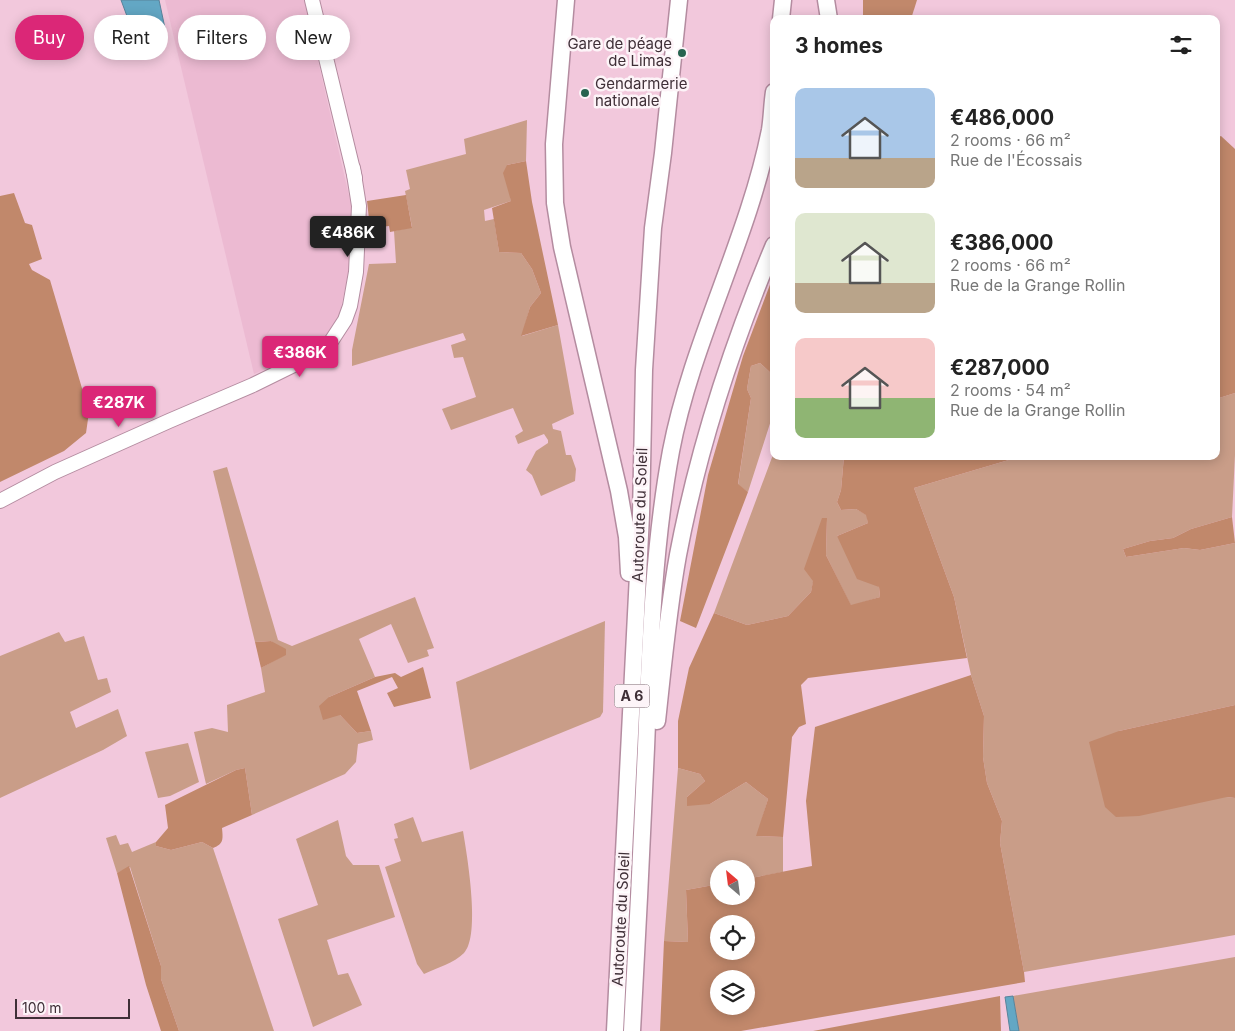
<!DOCTYPE html>
<meta charset="utf-8">
<style>
:root{--surface:#fff;--page:#f2f2f2;--text:#222;--muted:#767676;--accent:#db2777}
body{margin:0;font-family:Inter,sans-serif;background:var(--page);color:var(--text);height:100vh;display:flex;flex-direction:column;font-size:19px;white-space:nowrap}
*{box-sizing:border-box;margin:0}
p{font-size:16px;color:var(--muted)}
.icon{flex:none;width:28px;height:28px;fill:none;stroke:currentColor;stroke-width:2;stroke-linecap:round;stroke-linejoin:round}
.map{position:relative;flex:1;overflow:hidden}
.details{position:absolute;left:770px;top:15px;width:450px;height:445px;display:flex;flex-direction:column;background:var(--surface);border-radius:10px;box-shadow:0 2px 12px #0003}
.details>*{flex:none}
.banner{position:absolute;left:15px;top:15px;width:475px;height:45px;display:flex;gap:10px}
.needle{width:32px;rotate:332deg}
.tools{position:absolute;left:710px;top:860px;display:grid;gap:10px}
.tools a{display:grid;place-items:center;width:45px;height:45px;border-radius:50%;background:var(--surface);box-shadow:0 2px 12px #0003;font-size:25px}
.scale{position:absolute;left:15px;bottom:12px;width:115px;box-sizing:border-box;padding-left:5px;border:2px solid #3f2f37;border-top:0;font-size:14px;line-height:18px;white-space:nowrap;color:#3f2f37;-webkit-text-stroke:4px #fdf4f8;paint-order:stroke}
.price{position:absolute;translate:-50% -42px;padding:0 11px;border-radius:5px;background:var(--accent);color:#fff;font-size:16px;line-height:32px;filter:drop-shadow(0 1px 2px #0008)}
.price::after{content:'';position:absolute;left:50%;top:30px;width:15px;height:11px;margin-left:-8px;background:inherit;clip-path:polygon(0 0,100% 0,50% 100%)}
.price.selected{background:#222;color:#fff}
ul{padding:0;list-style:none}
li{display:flex;align-items:center;gap:15px;height:125px;padding:0 25px}
li span{display:grid;place-items:center;flex:none;width:140px;height:100px;border-radius:10px;color:#555}
li>.icon{margin-inline-start:auto}
span .icon{width:60px;height:60px;fill:#fffc;stroke-width:1}
li b{font-size:21px}
h2{display:flex;justify-content:space-between;align-items:center;height:60px;padding:0 25px;font-size:21px}
.chip{padding:0 18px;border-radius:22px;background:var(--surface);box-shadow:0 2px 12px #0003;font-size:18px;line-height:45px}
.chip.selected{background:var(--accent);color:#fff}
.map>svg:first-child{display:block}
</style>
<div class="map">
<svg width="1235" height="1031" viewBox="0 0 1235 1031">
<rect width="100%" height="100%" fill="#f2c8dc"/>
<polygon fill="#ecbad2" points="165,0 304,0 353,213 354,240 346,284 338,321 328,338 314,350 254,374"/>
<g fill="#c99d88">
<polygon points="527,120 526,161 507,165 511,201 484,210 485,221 494,219 499,252 521,253 532,269 541,293 530,307 522,336 558,325 574,414 552,424 553,429 561,431 566,455 571,455 576,469 575,481 541,496 532,475 526,470 536,451 548,443 548,440 544,434 518,444 515,436 523,431 513,408 451,430 442,409 476,397 463,357 454,358 451,345 466,340 463,333 352,366 352,350 369,264 396,263 394,231 412,227 405,191 410,189 406,170 466,154 464,139"/>
<polygon points="760,363 774,376 774,411 748,492 738,485 751,398 747,389 751,366"/>
<polygon points="1235,393 1235,455 1232,517 1191,529 1173,538 1150,541 1123,549 1126,557 1184,548 1200,550 1235,543 1235,705 1119,731 1227,797 1235,798 1235,935 1024,972 1000,843 1002,821 987,783 983,757 984,716 971,675 954,597 914,488 1022,456 1216,456 1216,399"/>
<polygon points="774,452 774,456 844,456 841,490 837,502 841,510 856,509 867,515 868,523 837,536 879,587 880,597 851,606 826,555 827,518 811,592 788,616 747,625 714,613"/>
<polygon points="227,467 278,640 292,646 415,597 434,648 427,650 429,656 408,663 391,624 359,639 375,677 329,697 340,715 357,733 371,731 373,740 358,744 356,762 345,774 252,815 245,768 236,770 206,784 194,732 212,728 228,732 227,705 265,692 261,668 286,654 271,641 255,642 213,471"/>
<polygon points="605,621 603,712 600,717 470,770 456,682"/>
<polygon points="59,632 65,642 84,636 98,680 107,678 111,692 70,712 76,728 118,709 127,736 103,750 0,798 0,656"/>
<polygon points="188,743 199,782 170,796 158,798 145,752"/>
<polygon points="678,768 700,774 705,781 687,797 710,804 746,782 768,799 757,836 783,837 783,872 746,879 746,869 719,869 719,884 686,890 688,942 664,941"/>
<path d="M 413,817 L 422,842 L 463,831 C 467,855 481,936 464,953 C 454,963 437,968 424,974 L 417,964 L 385,867 L 401,861 L 394,839 L 398,838 L 394,824 Z"/>
<polygon points="338,820 346,856 353,865 379,865 395,917 327,940 338,975 348,973 362,1005 313,1027 278,919 318,905 296,839"/>
<polygon points="116,835 120,845 128,843 132,852 156,842 156,846 171,850 202,842 213,848 274,1031 179,1031 161,979 161,966 130,867 117,873 106,838"/>
<polygon points="1235,957 1235,1031 1019,1031 1013,996"/>
</g>
<g fill="#c1886b" fill-rule="evenodd">
<polygon points="863,0 917,0 911,19 863,19"/>
<polygon points="1221,136 1235,149 1235,393 1216,399 1216,138"/>
<polygon points="526,161 532,202 558,325 521,336 530,307 541,293 532,269 521,253 499,252 492,208 511,201 503,173 507,165"/>
<polygon points="14,193 25,223 32,225 42,259 29,264 32,270 50,280 89,412 86,433 64,451 0,482 0,196"/>
<polygon points="406,195 412,228 390,232 389,226 370,228 367,201"/>
<polygon points="774,274 774,376 760,363 751,366 747,389 751,398 738,484 748,492 696,628 680,621 708,475 743,356"/>
<polygon points="844,456 1022,456 914,488 954,597 967,658 808,678 801,685 806,724 799,727 792,737 783,837 756,836 768,799 746,782 710,804 687,806 687,797 705,781 700,774 678,768 678,721 689,668 714,613 747,625 788,616 811,592 813,581 804,569 822,518 827,518 826,555 851,605 880,597 879,587 857,579 837,536 868,523 866,515 856,509 841,510 837,502 841,490"/>
<polygon points="1232,517 1235,543 1200,550 1184,548 1126,557 1123,549 1150,541 1173,538 1191,529"/>
<polygon points="271,641 286,649 286,655 261,668 255,642"/>
<polygon points="423,667 431,698 394,707 387,693 398,688 392,677 357,691 371,731 357,733 340,715 323,720 319,706 329,697 375,677 395,673 401,677"/>
<path d="M 971,675 L 984,716 L 983,757 L 987,783 L 1002,821 L 1000,843 L 1024,972 L 1025,982 L 741,1031 L 660,1031 L 664,941 L 688,942 L 686,890 L 719,884 L 719,896 L 746,896 L 746,879 L 812,866 L 806,801 L 815,727 ZM 719,924 L 746,924 L 746,951 L 719,951 ZM 719,979 L 746,979 L 746,1006 L 719,1006 Z"/>
<polygon points="1235,705 1235,798 1227,797 1139,816 1116,817 1105,807 1089,742 1119,731"/>
<path d="M 245,768 L 252,815 L 222,828 C 223,839 224,844 213,848 L 202,842 L 171,850 L 156,846 L 156,842 L 168,828 L 165,805 L 236,770 Z"/>
<polygon points="129,866 161,966 161,979 179,1031 161,1031 146,985 117,873"/>
<polygon points="1000,996 1001,1031 813,1031"/>
</g>
<g fill="#63a7c4" stroke="#58839a">
<polygon points="121,0 159,0 166,33 137,43"/>
<polygon points="1013,996 1019,1031 1010,1031 1005,997"/>
</g>
<g fill="none" stroke-linecap="round" stroke-linejoin="round">
<defs>
<g id="major">
<polyline points="312,0 355,178"/>
<polyline points="0,501 55,472 169,421 253,385 318,353 330,343 345,320 350,306 356,272 359,206 353,168"/>
</g>
<g id="highway">
<polyline points="566,0 554,144 555,203 562,247 619,491 627,537 629,573"/>
<polyline points="826,0 829,19"/>
<polyline points="781,19 783,0"/>
<path d="M 657,721 C 663,666 668,610 678,555 C 698,449 732,345 774,245"/>
<polyline points="615,1031 641,515 644,370 653,228 663,153 679,0"/>
<path d="M 632,1031 C 637,937 642,842 646,748 C 650,649 653,549 671,451 C 692,341 748,240 770,130 C 772,118 772,105 774,92"/>
</g>
</defs>
<use href="#major" stroke="#b48ca0" stroke-width="16"/>
<use href="#highway" stroke="#b48ca0" stroke-width="19"/>
<use href="#major" stroke="#fff" stroke-width="14"/>
<use href="#highway" stroke="#fff" stroke-width="16"/>
</g>
<g fill="#276450" stroke="#fdf4f8" stroke-width="2">
<circle cx="682" cy="53" r="5"/>
<circle cx="585" cy="93" r="5"/>
</g>
<g text-anchor="middle" stroke-width="5" stroke-linejoin="round" paint-order="stroke">
<rect fill="#fdf4f8" stroke="#786a71" stroke-width="1" x="614.5" y="684.5" width="35" height="23" rx="4"/>
<g font-size="14" font-weight="bold" fill="#3f2f37">
<text x="632" y="701">A 6</text>
</g>
<g font-size="15" fill="#3f2f37" stroke="#fdf4f8" text-anchor="end">
<text x="672" y="49">Gare de péage<tspan x="672" dy="17">de Limas</tspan></text>
<text x="595" y="89" text-anchor="start">Gendarmerie<tspan x="595" dy="17">nationale</tspan></text>
</g>
<g font-size="15" fill="#3f2f37" stroke="#fdf4f8">
<text transform="translate(640 515) rotate(-88)" y="5">Autoroute du Soleil</text>
<text transform="translate(621 919) rotate(-87)" y="5">Autoroute du Soleil</text>
</g>
</g>
</svg>
<div class="tools">
<a><svg class="needle" viewBox="-14 -14 28 28"><path d="M0-13l5 13h-10z" fill="#e53935"/><path d="M0 13l5-13h-10z" fill="#767676"/></svg></a>
<a><svg class="icon" aria-label="locate" viewBox="0 0 24 24"><circle cx="12" cy="12" r="6"/><path d="M12 2v4M12 18v4M2 12h4M18 12h4"/></svg></a>
<a><svg class="icon" aria-label="layers" viewBox="0 0 24 24"><path d="M12 4l9 5-9 5-9-5zM3 14l9 5 9-5"/></svg></a>
</div>
<div class="scale">100 m</div>
<b class="price selected" style="left:348px;top:258px">€486K</b>
<b class="price" style="left:300px;top:378px">€386K</b>
<b class="price" style="left:119px;top:428px">€287K</b>
<div class="banner">
<a class="chip selected">Buy</a>
<a class="chip">Rent</a>
<a class="chip">Filters</a>
<a class="chip">New</a>
</div>
<section class="details">
<h2>3 homes<svg class="icon" aria-label="filters" viewBox="0 0 24 24"><path d="M4 7h16M4 17h16"/><circle cx="9" cy="7" r="2"/><circle cx="15" cy="17" r="2"/></svg></h2>
<ul>
<li><span style="background:linear-gradient(#a9c7e8 70%,#b9a48a 0)"><svg class="icon" aria-label="home" viewBox="0 0 24 24"><path d="M3 11l9-7 9 7M6 9v11h12V9"/></svg></span><div><b>€486,000</b><p>2 rooms · 66 m²</p><p>Rue de l'Écossais</p></div></li>
<li><span style="background:linear-gradient(#dfe7d0 70%,#b9a48a 0)"><svg class="icon" aria-label="home" viewBox="0 0 24 24"><path d="M3 11l9-7 9 7M6 9v11h12V9"/></svg></span><div><b>€386,000</b><p>2 rooms · 66 m²</p><p>Rue de la Grange Rollin</p></div></li>
<li><span style="background:linear-gradient(#f6c9c9 60%,#8fb573 0)"><svg class="icon" aria-label="home" viewBox="0 0 24 24"><path d="M3 11l9-7 9 7M6 9v11h12V9"/></svg></span><div><b>€287,000</b><p>2 rooms · 54 m²</p><p>Rue de la Grange Rollin</p></div></li>
</ul>
</section>
</div>
